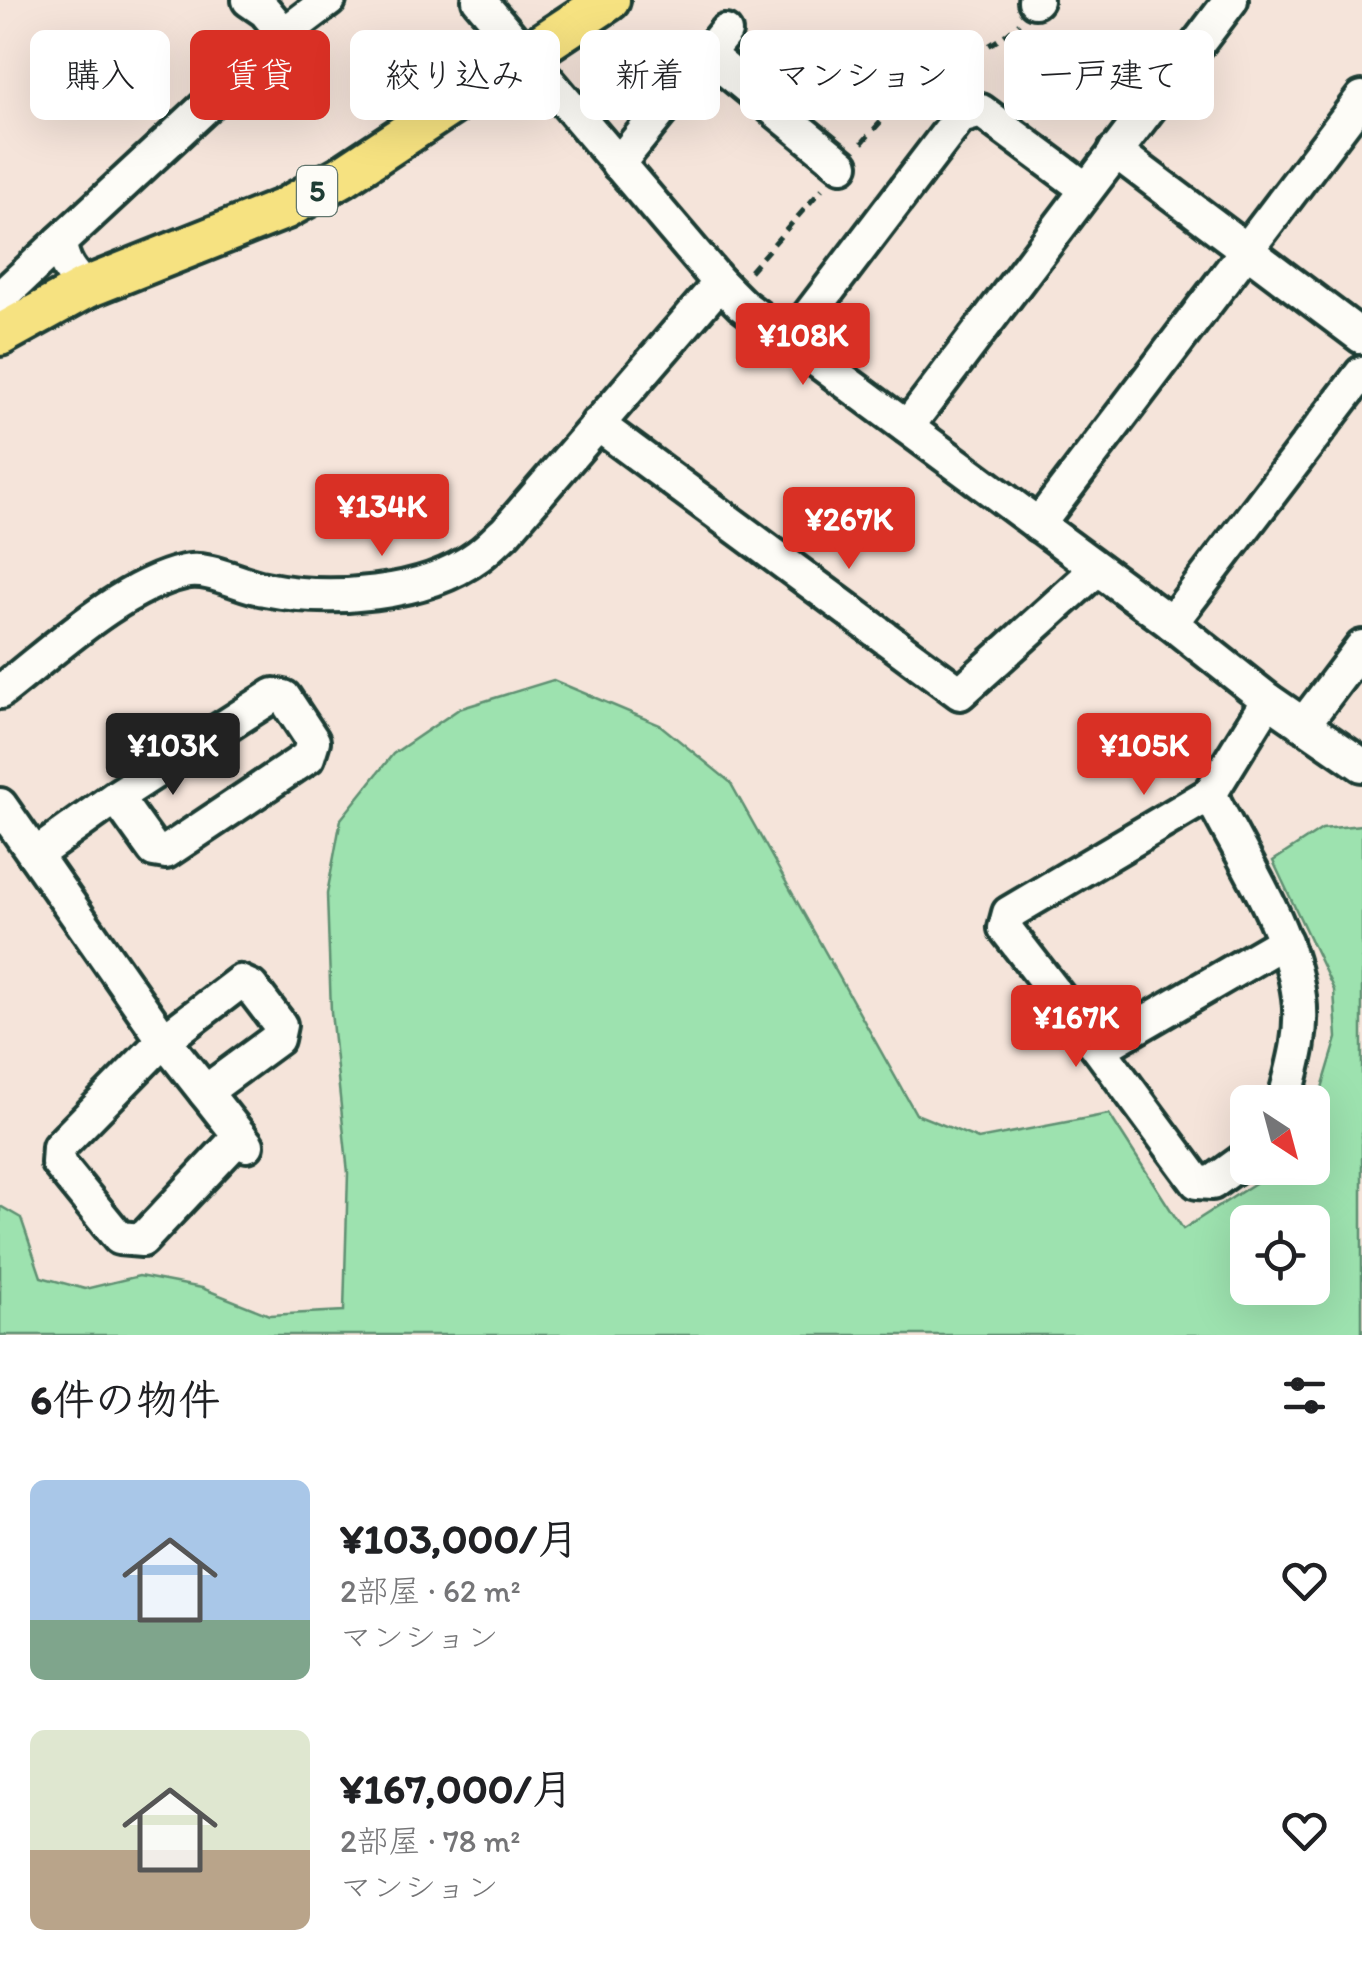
<!DOCTYPE html>
<html lang="ja">
<meta charset="utf-8">
<style>
:root{--surface:#fff;--page:#f6f6f6;--text:#202124;--muted:#757577;--accent:#d93025}
body{margin:0;font-family:Itim,"Klee One",sans-serif;background:var(--page);color:var(--text);height:100vh;display:flex;flex-direction:column;font-size:38px;white-space:nowrap}
*{box-sizing:border-box;margin:0}
p{font-size:32px;color:var(--muted)}
.icon{flex:none;width:55px;height:55px;fill:none;stroke:currentColor;stroke-width:2;stroke-linecap:round;stroke-linejoin:round}
.map{position:relative;height:1335px;overflow:hidden}
.details{display:flex;flex-direction:column;background:var(--surface);flex:1}
.details>*{flex:none}
.hud{position:absolute;left:30px;top:30px;width:1302px;height:90px;display:flex;gap:20px}
.needle{width:65px;rotate:144deg}
.buttons{position:absolute;left:1230px;top:1085px;display:grid;gap:20px}
.buttons a{display:grid;place-items:center;width:100px;height:100px;border-radius:15px;background:var(--surface);box-shadow:0 10px 40px #0002;font-size:50px}
.price{position:absolute;translate:-50% -85px;padding:0 22px;border-radius:10px;background:var(--accent);color:#fff;font-size:32px;line-height:65px;filter:drop-shadow(0 2px 5px #0008)}
.price::after{content:'';position:absolute;left:50%;top:60px;width:30px;height:22px;margin-left:-15px;background:inherit;clip-path:polygon(0 0,100% 0,50% 100%)}
.price.on{background:#222;color:#fff}
ul{padding:0;list-style:none}
li{display:flex;align-items:center;gap:30px;height:250px;padding:0 30px}
li span{display:grid;place-items:center;flex:none;width:280px;height:200px;border-radius:15px;color:#555}
li>.icon{margin-inline-start:auto}
span .icon{width:120px;height:120px;fill:#fffc;stroke-width:1}
li b{font-size:42px}
h2{display:flex;justify-content:space-between;align-items:center;height:120px;padding:0 30px;font-size:42px}
.pill{padding:0 35px;border-radius:15px;background:var(--surface);box-shadow:0 10px 40px #0002;font-size:35px;line-height:90px}
.pill.on{background:var(--accent);color:#fff}
.map>svg:first-child{display:block}
</style>
<div class="map">
<svg width="1362" height="1335" viewBox="0 0 1362 1335">
<rect width="100%" height="100%" fill="#f5e4da"/>
<filter id="ink" filterUnits="userSpaceOnUse"><feTurbulence type="fractalNoise" baseFrequency=".01" numOctaves="2"/><feDisplacementMap in="SourceGraphic" scale="20" xChannelSelector="R" yChannelSelector="G"/><feConvolveMatrix kernelMatrix="1 2 1 2 8 2 1 2 1" color-interpolation-filters="sRGB"/></filter>
<g filter="url(#ink)">
<path fill="#9de2af" stroke="#5e9072" stroke-width="2.5" fill-rule="evenodd" d="M 553,680 L 660,725 L 730,782 L 916,1114 L 978,1139 L 1109,1114 L 1183,1229 L 1279,1168 L 1312,1168 L 1313,1118 L 1337,1038 L 1334,990 L 1273,861 L 1322,829 L 1362,825 L 1362,1335 L 0,1335 L 0,1206 L 21,1218 L 41,1277 L 85,1289 L 139,1276 L 202,1288 L 269,1315 L 344,1311 L 348,1173 L 331,1012 L 327,894 L 341,819 L 393,754 L 459,709 ZM 1248,1222 L 1312,1222 L 1312,1288 L 1248,1288 Z"/>
<g fill="none" stroke-linecap="round" stroke-linejoin="round">
<defs>
<g id="minor">
<polyline points="249,0 265,11 284,34"/>
<polyline points="479,0 720,283 742,305 1171,623 1268,700 1362,765"/>
<polyline points="1035,1 1036,0"/>
<polyline points="707,54 842,165"/>
<polyline points="1115,151 1362,337"/>
<polyline points="618,164 725,32"/>
<path d="M 85,288 C 71,273 62,263 60,242 L 284,34 L 329,0"/>
<polyline points="0,298 60,242"/>
<polyline points="791,339 960,117 981,111 1086,189"/>
<polyline points="597,424 960,693 1097,569"/>
<polyline points="907,427 1231,0"/>
<polyline points="1038,525 1362,98"/>
<polyline points="1171,623 1362,373"/>
<path d="M 0,692 C 52,652 119,587 184,572 C 210,566 239,585 265,589 C 329,602 424,596 478,556 C 488,549 497,539 506,531 L 720,283"/>
<polyline points="1303,725 1362,647"/>
<polyline points="1210,794 1268,700"/>
<polyline points="0,805 164,1040 247,1145"/>
<polyline points="35,855 116,797 274,695 284,697 313,741 308,757 166,852 154,850 116,797"/>
<path d="M 1099,1049 L 1005,928 L 1009,913 L 1210,794 C 1241,856 1290,928 1299,997 C 1304,1033 1293,1068 1284,1102"/>
<polyline points="205,1092 277,1039 280,1025 251,987 240,982 164,1040 59,1147 58,1163 119,1238 142,1240 240,1136"/>
<polyline points="1248,1157 1212,1183 1197,1182 1099,1049 1285,941"/>
</g>
<polyline id="major" points="0,335 85,288 284,209 343,176 609,0"/>
</defs>
<use href="#minor" stroke="#1f3d34" stroke-width="40"/>
<use href="#major" stroke="#1f3d34" stroke-width="48"/>
<g stroke="#1f3d34" stroke-width="5" stroke-dasharray="10 8" stroke-linecap="butt">
<path d="M 862,143 C 883,119 904,95 931,77 C 960,59 994,48 1019,23"/>
<polyline points="750,271 822,189"/>
</g>
<use href="#minor" stroke="#fdfcf7" stroke-width="32"/>
<use href="#major" stroke="#f6e281" stroke-width="40"/>
</g>
</g>
<g text-anchor="middle" stroke-width="8" stroke-linejoin="round" paint-order="stroke">
<rect fill="#fdfcf7" stroke="#62766e" stroke-width="2.5" x="297" y="166" width="40" height="50" rx="8"/>
<g font-size="30" font-weight="bold" fill="#1f3d34">
<text x="317" y="201">5</text>
</g>
</g>
</svg>
<div class="buttons">
<a><svg class="needle" viewBox="-14 -14 28 28"><path d="M0-13l5 13h-10z" fill="#e53935"/><path d="M0 13l5-13h-10z" fill="#757577"/></svg></a>
<a><svg class="icon" aria-label="locate" viewBox="0 0 24 24"><circle cx="12" cy="12" r="6"/><path d="M12 2v4M12 18v4M2 12h4M18 12h4"/></svg></a>
</div>
<b class="price" style="left:803px;top:388px">¥108K</b>
<b class="price" style="left:382px;top:559px">¥134K</b>
<b class="price" style="left:849px;top:572px">¥267K</b>
<b class="price on" style="left:173px;top:798px">¥103K</b>
<b class="price" style="left:1144px;top:798px">¥105K</b>
<b class="price" style="left:1076px;top:1070px">¥167K</b>
<div class="hud">
<a class="pill">購入</a>
<a class="pill on">賃貸</a>
<a class="pill">絞り込み</a>
<a class="pill">新着</a>
<a class="pill">マンション</a>
<a class="pill">一戸建て</a>
</div>
</div>
<section class="details">
<h2>6件の物件<svg class="icon" aria-label="filters" viewBox="0 0 24 24"><path d="M4 7h16M4 17h16"/><circle cx="9" cy="7" r="2"/><circle cx="15" cy="17" r="2"/></svg></h2>
<ul>
<li><span style="background:linear-gradient(#a9c7e8 70%,#7fa58c 0)"><svg class="icon" aria-label="home" viewBox="0 0 24 24"><path d="M3 11l9-7 9 7M6 9v11h12V9"/></svg></span><div><b>¥103,000/月</b><p>2部屋 · 62 m²</p><p>マンション</p></div><svg class="icon" aria-label="heart" viewBox="0 0 24 24"><path d="M12 20l-8-8c-3-5 5-10 8-4 3-6 11-1 8 4z"/></svg></li>
<li><span style="background:linear-gradient(#dfe7d0 60%,#b9a48a 0)"><svg class="icon" aria-label="home" viewBox="0 0 24 24"><path d="M3 11l9-7 9 7M6 9v11h12V9"/></svg></span><div><b>¥167,000/月</b><p>2部屋 · 78 m²</p><p>マンション</p></div><svg class="icon" aria-label="heart" viewBox="0 0 24 24"><path d="M12 20l-8-8c-3-5 5-10 8-4 3-6 11-1 8 4z"/></svg></li>
</ul>
</section>
